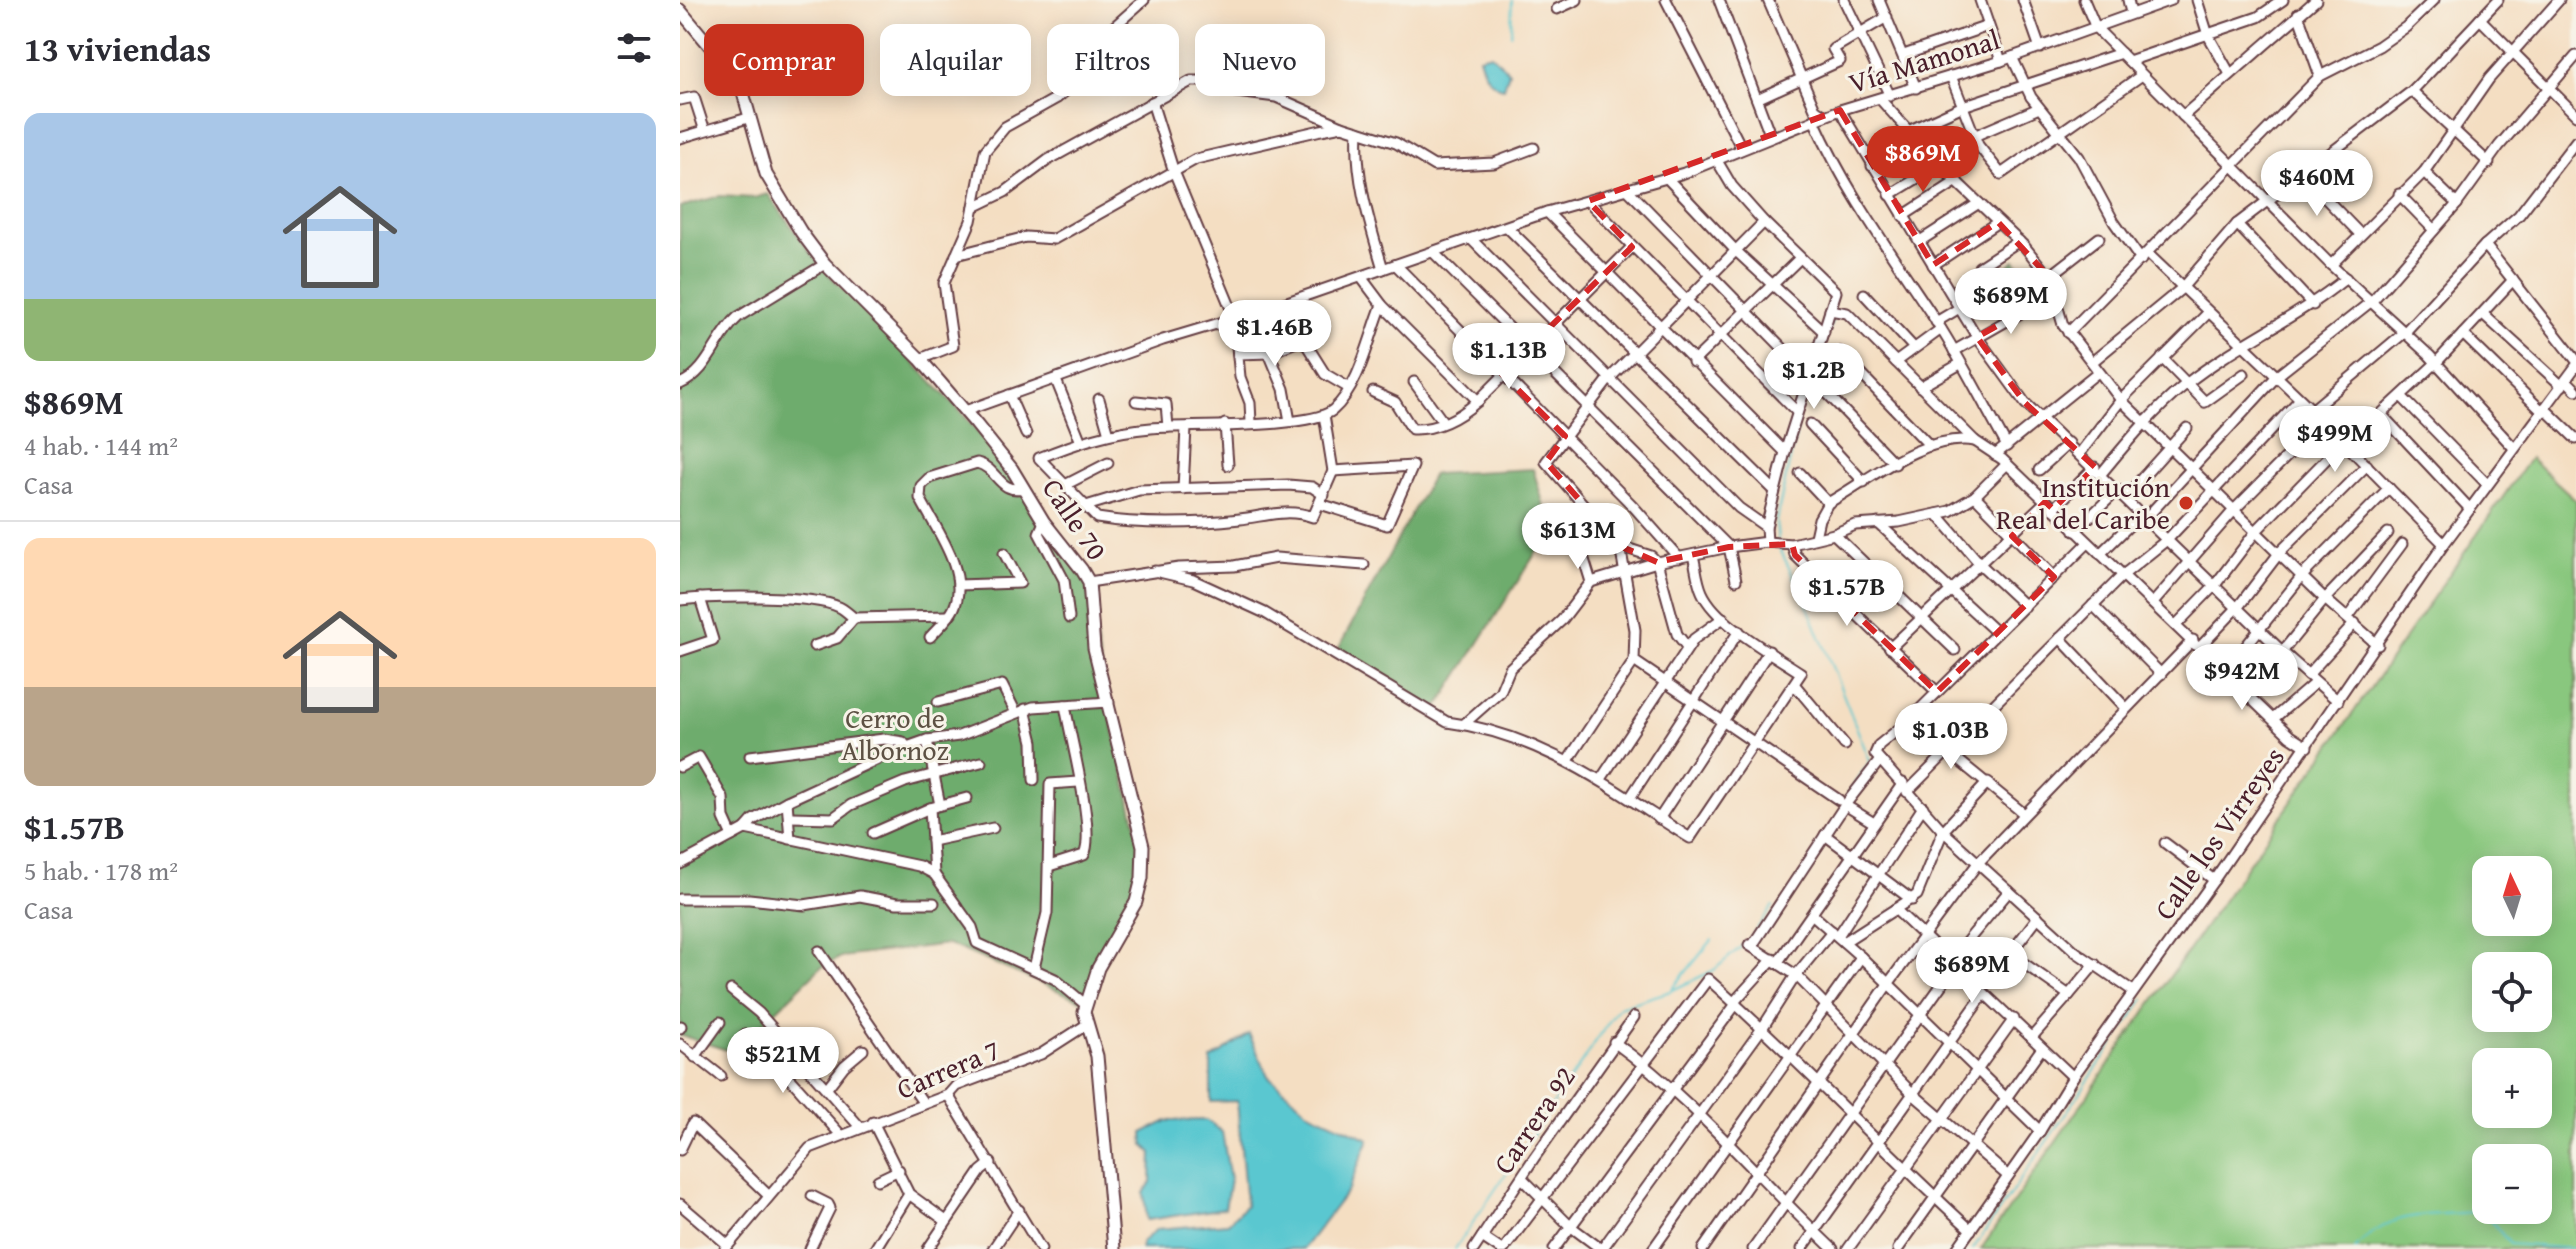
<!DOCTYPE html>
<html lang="es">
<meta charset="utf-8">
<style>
:root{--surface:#fff;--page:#f2f2f3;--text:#2b2b33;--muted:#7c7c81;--line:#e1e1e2;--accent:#c8321e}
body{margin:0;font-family:"Gentium Book Plus",serif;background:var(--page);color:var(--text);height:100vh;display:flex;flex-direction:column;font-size:30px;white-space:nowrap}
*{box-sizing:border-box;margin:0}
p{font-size:26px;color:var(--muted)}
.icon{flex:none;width:44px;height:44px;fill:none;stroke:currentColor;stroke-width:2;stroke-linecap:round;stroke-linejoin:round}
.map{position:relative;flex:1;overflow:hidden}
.sheet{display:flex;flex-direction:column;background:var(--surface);width:680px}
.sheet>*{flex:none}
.hud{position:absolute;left:24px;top:24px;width:760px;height:72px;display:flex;gap:16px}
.needle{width:52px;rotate:356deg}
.tools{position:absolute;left:1792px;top:856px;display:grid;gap:16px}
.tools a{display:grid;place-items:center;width:80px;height:80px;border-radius:16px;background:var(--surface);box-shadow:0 4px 20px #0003;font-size:40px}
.price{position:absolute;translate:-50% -68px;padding:0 18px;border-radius:28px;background:#fff;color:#222;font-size:26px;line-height:52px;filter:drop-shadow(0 2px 4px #0008)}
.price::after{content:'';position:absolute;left:50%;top:48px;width:24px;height:18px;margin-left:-12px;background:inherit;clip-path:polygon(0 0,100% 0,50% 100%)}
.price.selected{background:var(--accent);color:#fff}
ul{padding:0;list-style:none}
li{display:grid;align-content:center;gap:16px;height:424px;padding:0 24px}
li+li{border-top:2px solid var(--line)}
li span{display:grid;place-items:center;height:248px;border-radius:16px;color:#555}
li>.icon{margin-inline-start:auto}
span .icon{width:144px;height:144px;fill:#fffc;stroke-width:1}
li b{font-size:34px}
h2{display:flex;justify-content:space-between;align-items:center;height:96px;padding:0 24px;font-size:34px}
.tag{padding:0 28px;border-radius:16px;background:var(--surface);box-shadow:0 4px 20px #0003;font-size:28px;line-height:72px}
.tag.selected{background:var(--accent);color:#fff}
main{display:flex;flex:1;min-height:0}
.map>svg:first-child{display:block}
</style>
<main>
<section class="sheet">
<h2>13 viviendas<svg class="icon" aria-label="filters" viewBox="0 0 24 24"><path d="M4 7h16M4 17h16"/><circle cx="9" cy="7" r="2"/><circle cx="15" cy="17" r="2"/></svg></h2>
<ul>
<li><span style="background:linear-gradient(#a9c7e8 75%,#8fb573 0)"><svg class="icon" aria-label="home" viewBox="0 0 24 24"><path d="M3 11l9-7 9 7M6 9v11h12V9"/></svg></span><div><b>$869M</b><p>4 hab. · 144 m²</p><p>Casa</p></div></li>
<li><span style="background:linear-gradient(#ffd9b3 60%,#b9a48a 0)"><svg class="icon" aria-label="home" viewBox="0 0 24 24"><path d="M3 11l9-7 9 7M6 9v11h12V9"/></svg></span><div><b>$1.57B</b><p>5 hab. · 178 m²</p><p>Casa</p></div></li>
</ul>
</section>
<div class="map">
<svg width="1896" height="1249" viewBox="0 0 1896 1249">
<rect width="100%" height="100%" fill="#f7f3e8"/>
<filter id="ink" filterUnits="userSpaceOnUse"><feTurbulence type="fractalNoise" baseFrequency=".0125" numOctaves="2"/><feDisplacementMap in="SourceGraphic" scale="16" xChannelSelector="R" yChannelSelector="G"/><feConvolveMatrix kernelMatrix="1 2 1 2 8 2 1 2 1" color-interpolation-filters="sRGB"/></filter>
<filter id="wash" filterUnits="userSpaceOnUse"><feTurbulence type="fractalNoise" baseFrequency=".006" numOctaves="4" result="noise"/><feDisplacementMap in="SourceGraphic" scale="32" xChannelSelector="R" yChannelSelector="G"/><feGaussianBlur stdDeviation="1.8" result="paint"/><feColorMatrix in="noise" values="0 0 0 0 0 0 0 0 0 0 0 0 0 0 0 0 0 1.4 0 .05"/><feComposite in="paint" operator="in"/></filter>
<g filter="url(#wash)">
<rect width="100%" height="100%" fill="#f4dec2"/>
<path fill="#89c77e" stroke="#6a7354" stroke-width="2" fill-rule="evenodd" d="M 1850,458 L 1896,500 L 1896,1249 L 1301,1249 ZM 1806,870 L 1858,870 L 1858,922 L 1806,922 ZM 1806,966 L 1858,966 L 1858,1018 L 1806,1018 ZM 1806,1062 L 1858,1062 L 1858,1114 L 1806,1114 ZM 1806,1158 L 1858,1158 L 1858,1210 L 1806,1210 Z"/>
<g fill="#6eac6d" stroke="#5c664c" stroke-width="2">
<polygon points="88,194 139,264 282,413 329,470 406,582 427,702 461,846 453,902 405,1002 268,944 161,957 140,968 53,1052 0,1035 0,207 40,196 74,198"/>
<polygon points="1335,260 1347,276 1338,282 1345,293 1332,301 1334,310 1323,318 1320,326 1318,292 1331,283 1322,274 1317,277 1316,261 1325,269"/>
<polygon points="853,469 871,529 756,710 656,653 753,474"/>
</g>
<g fill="#5ac7d0" stroke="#52737e" stroke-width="2">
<path d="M 811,54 L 829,72 L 824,88 C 809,86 803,71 799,57 Z"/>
<polygon points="569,1034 588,1076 629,1112 689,1139 668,1190 623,1249 461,1249 462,1242 477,1229 548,1223 566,1205 557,1101 531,1102 531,1060"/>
<polygon points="527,1120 542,1132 550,1179 545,1208 467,1220 464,1193 471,1182 472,1153 464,1145 463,1133 487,1121"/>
</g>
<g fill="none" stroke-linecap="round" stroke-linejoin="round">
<g stroke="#5ac7d0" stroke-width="2">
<polyline points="831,34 832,0"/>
<polyline points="1148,332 1154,315"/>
<polyline points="1098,540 1096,521 1117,429"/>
<polyline points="1099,547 1128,607 1190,761 1168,794"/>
<polyline points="992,989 1032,940"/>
<polyline points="775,1249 939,1007 991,991 1034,970 1069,940 1093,906"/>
<polyline points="1293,1249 1464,999"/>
<path d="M 1675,1249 C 1713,1206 1750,1218 1803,1211 L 1830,1244 L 1896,1249"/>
</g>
</g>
</g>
<g filter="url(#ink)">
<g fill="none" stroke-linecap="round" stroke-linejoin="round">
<defs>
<g id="minor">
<polyline points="986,0 1062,149"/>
<polyline points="1039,0 1091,137"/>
<polyline points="1088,0 1135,109 1145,116"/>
<polyline points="1164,0 1210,96"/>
<polyline points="1199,0 1236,88"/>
<polyline points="1300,0 1321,61"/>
<polyline points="1343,0 1360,48"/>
<polyline points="1404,0 1416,28 1651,265 1749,355 1833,447"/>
<polyline points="1448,0 1451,13"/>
<polyline points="1517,0 1528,35 1550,74"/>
<polyline points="877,9 897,0"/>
<polyline points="1618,14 1640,76"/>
<polyline points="1800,19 1896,115"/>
<polyline points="1224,55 1308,26"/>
<polyline points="1332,57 1351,97 1399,157 1434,222 1461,260"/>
<polyline points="1449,61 1578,17 1603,0"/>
<polyline points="1271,76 1298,145 1321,174 1462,75"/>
<polyline points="1732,91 1809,163"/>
<polyline points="1077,99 1160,61 1153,49 1207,17"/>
<polyline points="1200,99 1259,165 1345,247 1369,277 1383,325 1441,400 1645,599 1698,645"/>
<polyline points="0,100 14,97 24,128"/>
<polyline points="472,102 493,169 554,316 560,377 570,403 571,422"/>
<polyline points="1160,110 1297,337 1345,403 1609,658 1658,701"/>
<polyline points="1503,116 1636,0"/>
<path d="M 1134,120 C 1167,194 1214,257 1258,324 C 1283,363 1304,405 1327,446"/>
<path d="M 678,131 C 675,179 690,224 703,269"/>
<polyline points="1228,131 1283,106 1441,53"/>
<polyline points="1294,136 1359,108"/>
<polyline points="0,138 68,118"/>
<polyline points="1036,159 1052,186 1084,222 1156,292 1105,452 1086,527"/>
<polyline points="1192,166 1237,141"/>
<polyline points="1744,172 1777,204"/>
<polyline points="1622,174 1680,234"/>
<polyline points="986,177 1056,251 1144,332"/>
<polyline points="949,191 1128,374"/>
<polyline points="1719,194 1754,230"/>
<polyline points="1210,195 1259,165"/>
<polyline points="908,201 1117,412"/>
<polyline points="294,207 325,192 368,160 511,81 523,81 549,91 596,97 662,126"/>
<polyline points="867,212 1105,452"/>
<polyline points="1223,216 1277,181"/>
<polyline points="1557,224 1633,305"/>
<polyline points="827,227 1094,490"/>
<polyline points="791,239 1059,508 1086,527 1087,542"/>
<polyline points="1240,241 1299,203"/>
<polyline points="1805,245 1896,360"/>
<polyline points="754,253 1049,547 1056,580"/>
<polyline points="1467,253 1632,410 1764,544"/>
<polyline points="276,255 346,237 374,239 516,159 641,130 662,126 716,143 754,166 814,163 854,148"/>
<polyline points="716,265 953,506 999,558"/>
<polyline points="1253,265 1318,222"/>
<polyline points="1651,265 1744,172 1809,79 1879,0"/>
<polyline points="1299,267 1339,241"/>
<polyline points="681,277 702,305 798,401"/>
<polyline points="1369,277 1419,238"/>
<polyline points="1184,294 1234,348"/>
<polyline points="1150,310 1167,313 1295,441 1322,459 1610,736 1627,747"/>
<polyline points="1803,314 1882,386"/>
<polyline points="1256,322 1313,288"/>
<polyline points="1388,333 1640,76 1699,46 1726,27 1754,0"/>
<polyline points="1783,334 1862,411"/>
<polyline points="1274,351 1372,295"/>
<polyline points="1160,352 1250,446"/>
<polyline points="589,353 604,389 610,421"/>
<polyline points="558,354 589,353 623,339 645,374 669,388"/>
<polyline points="1482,358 1525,402 1564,374"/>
<polyline points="240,359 273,346 264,283 291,221 305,151 325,127 377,98 396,82 428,32 464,0"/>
<polyline points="1013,362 1119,259"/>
<polyline points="1216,362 1261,329"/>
<polyline points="1412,362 1501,289 1557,224 1732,91 1818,0"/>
<polyline points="376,380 401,442"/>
<polyline points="1886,380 1896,390"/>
<polyline points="734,382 763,422"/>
<path d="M 0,384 C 30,371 35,337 58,317 L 145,264"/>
<polyline points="1240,387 1280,364"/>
<polyline points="1142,388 1215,464"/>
<path d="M 693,392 L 715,402 L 732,429 C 757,430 780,417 798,401 L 952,247"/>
<polyline points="329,395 346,434"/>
<polyline points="1721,396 1807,484"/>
<polyline points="419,399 429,434"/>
<polyline points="456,401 486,404 488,427"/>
<polyline points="1864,408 1896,439"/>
<polyline points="1632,410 1725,332 1805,245 1839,215 1896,141"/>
<polyline points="285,411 483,340 590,308 867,212 1004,173 1160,110 1321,61 1491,0"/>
<polyline points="1701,414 1790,509"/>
<path d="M 644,415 L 653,471 L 633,517 C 607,508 586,516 560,519 C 518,524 458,525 417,518 L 359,458 C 396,443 431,431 471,428 C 507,425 630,429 653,410 C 680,386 689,337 702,305"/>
<polyline points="545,424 548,465"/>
<polyline points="1130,424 1184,482"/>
<polyline points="1400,453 1441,400 1528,313"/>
<polyline points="1315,455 1418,372"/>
<polyline points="1359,470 1389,443"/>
<polyline points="1120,473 1148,503"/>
<path d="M 1421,474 C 1448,441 1473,411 1506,384 C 1556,344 1616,319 1666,278"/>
<polyline points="385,485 428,463"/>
<polyline points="503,489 506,428"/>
<polyline points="1295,496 1374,577"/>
<polyline points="1445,497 1507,428"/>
<polyline points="640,504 707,525 733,466 653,471"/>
<polyline points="406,506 459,490 608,485 632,487 644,495"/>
<polyline points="1373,509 1415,467"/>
<polyline points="1257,514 1301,565 1345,606"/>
<polyline points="1466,518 1597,376 1693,300 1777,204 1819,146 1896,56"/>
<polyline points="364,522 359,533 384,580 389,618"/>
<polyline points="1198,523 1317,633"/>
<polyline points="876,528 902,553 911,582"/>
<polyline points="1395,531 1438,490"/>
<polyline points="1154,534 1275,650"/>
<path d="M 1135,537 L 1139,519 L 1148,503 C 1190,479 1244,433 1295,441"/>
<polyline points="1408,543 1225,724 1199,745 1195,754 1263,831 1329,891 1396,952 1453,991"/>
<polyline points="1112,544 1115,555 1257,692"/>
<polyline points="1420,554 1461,514"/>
<path d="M 475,571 L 513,580 L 585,613 L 767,722 C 862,734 932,789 1010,838 L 1121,673 C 1093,654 1036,624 1022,592 C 1017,581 1016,567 1013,555"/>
<polyline points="409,582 499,568 554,566 596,558 684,565"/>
<polyline points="278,585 340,583 324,553"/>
<path d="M 0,600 C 31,596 132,594 159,607 C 164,609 170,615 174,618 L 269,616"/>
<polyline points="1473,603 1555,509 1642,421"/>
<polyline points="1413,605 1481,674"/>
<polyline points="1668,617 1722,544"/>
<polyline points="1497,624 1535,585 1577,530 1663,442 1701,414 1756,363 1833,280"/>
<path d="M 250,637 C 258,628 269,619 274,608 C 290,573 255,528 240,498 L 241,486 L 249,478 L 297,463 C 318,468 318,494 344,488"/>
<polyline points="1380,638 1446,708"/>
<polyline points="134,646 157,638 174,618"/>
<polyline points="1007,647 997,634 977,562 971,556 940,546 866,462 929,379 1084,222"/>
<polyline points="1520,647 1558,607 1600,552 1687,465"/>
<polyline points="1210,648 1365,502"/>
<polyline points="0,651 33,640 20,598"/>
<polyline points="1602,652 1645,599 1708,533"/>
<polyline points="954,661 1159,800"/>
<polyline points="1546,671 1622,576 1709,488"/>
<polyline points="1628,675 1675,623"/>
<polyline points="1114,684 1165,745"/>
<polyline points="1570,696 1609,658"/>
<polyline points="258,702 322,685 336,713"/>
<polyline points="345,709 353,742 354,780"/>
<polyline points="1593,719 1636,682"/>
<polyline points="784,724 820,692 830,668 882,620 911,582 977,562 1049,547 1087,542 1112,544 1154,534 1175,525 1219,522 1270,511 1295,496 1327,464"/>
<polyline points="247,740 260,805"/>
<polyline points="1267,751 1343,813"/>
<polyline points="70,756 204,739 223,742 227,747"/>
<polyline points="889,759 954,661 955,630 940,546"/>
<polyline points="0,767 19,757 43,798 44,818 52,836"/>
<polyline points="921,779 1014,639 1043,618"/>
<polyline points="1227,792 1443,575 1488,539 1620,399"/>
<polyline points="950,798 1059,631"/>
<polyline points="107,801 110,839"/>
<polyline points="1165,805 1194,823"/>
<polyline points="250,808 254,874 292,927 297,943 375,979 406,1005"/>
<polyline points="111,817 153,818 171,805 225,782 301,762"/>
<polyline points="979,819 1089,651"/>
<polyline points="65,829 73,820 107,801 213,752 247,740 279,736 353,707 429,702"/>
<polyline points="193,833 250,808 287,798"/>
<polyline points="1145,835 1232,900"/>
<polyline points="252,841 313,828"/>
<polyline points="1485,843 1534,880"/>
<polyline points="0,864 65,829 239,866 254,874"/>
<path d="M 369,866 L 404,855 C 416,832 390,737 385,705"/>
<polyline points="0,899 69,899 124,905 180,896 217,903 254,903"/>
<polyline points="1215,909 1393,1077"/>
<polyline points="1133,915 1181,957 1360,1131"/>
<polyline points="1158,936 1243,807"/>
<polyline points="1164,942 1237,895 1263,831 1308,782"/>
<polyline points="1069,945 1116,975 1232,1093 1328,1176"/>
<polyline points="1072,946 1165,805 1200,760"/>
<polyline points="139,951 244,1104"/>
<polyline points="1329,953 1389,995 1415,964"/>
<polyline points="1098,962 1223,783"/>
<polyline points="1270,962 1329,891"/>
<polyline points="354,968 367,913 370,784 398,782"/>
<polyline points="1287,977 1309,981 1358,917"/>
<polyline points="51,990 79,1013 180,1127"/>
<polyline points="1054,1002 1093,959"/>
<polyline points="0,1028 1,1026"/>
<polyline points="65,1035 81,1046 160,1134"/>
<polyline points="1352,1037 1389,995"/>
<path d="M 934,1042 C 1015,1101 1080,1180 1153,1249"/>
<polyline points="0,1044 41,1076"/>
<polyline points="15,1057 40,1022"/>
<polyline points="147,1088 164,1066 183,1050"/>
<polyline points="268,1095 361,1249"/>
<polyline points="193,1122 229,1194 266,1221"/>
<polyline points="0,1150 13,1123 88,1195"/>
<polyline points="842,1178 890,1226 921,1249"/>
<polyline points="198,1180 219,1170"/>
<polyline points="0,1204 48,1245"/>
<polyline points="802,1237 820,1249"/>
<polyline points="45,1249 130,1148 268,1095 276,1086 361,1054 406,1025"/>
<polyline points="130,1249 150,1208 148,1204 132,1196"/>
<polyline points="195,1249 229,1194"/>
<polyline points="248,1249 301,1171 311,1163"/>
<polyline points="313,1249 339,1210"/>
<polyline points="794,1249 854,1158 954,1017"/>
<path d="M 824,1249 L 1028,979 C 1119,1060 1201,1148 1291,1230"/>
<polyline points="874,1249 1056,1004"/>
<polyline points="922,1249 1083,1027 1116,975 1152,931"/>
<polyline points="973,1249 1181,957"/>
<polyline points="1023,1249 1208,984 1298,863 1513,640"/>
<polyline points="1073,1249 1275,966"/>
<polyline points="1122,1249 1304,994"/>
<polyline points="1168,1249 1334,1019"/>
<polyline points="1218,1249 1362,1048"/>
<polyline points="1277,1249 1360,1131 1393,1077 1534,880 1764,544 1896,366"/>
</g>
<polyline id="tertiary" points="0,10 60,82 86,174 121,232 145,264 240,359 296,424 332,469 364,522 402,570 409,582 414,648 463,846 462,878 456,902 418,968 404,1012 417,1056 434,1249"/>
</defs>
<use href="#minor" stroke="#643c42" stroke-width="13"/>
<use href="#tertiary" stroke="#643c42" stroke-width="15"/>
<use href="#minor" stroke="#fff" stroke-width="9"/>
<use href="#tertiary" stroke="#fff" stroke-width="11"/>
</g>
</g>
<path fill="none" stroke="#d62828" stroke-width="6" stroke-dasharray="16 10" stroke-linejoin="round" d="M 1160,110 L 1253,265 L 1318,222 L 1369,277 L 1372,295 L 1297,337 L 1345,403 L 1415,467 L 1373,509 L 1365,502 L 1332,536 L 1374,577 L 1257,692 L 1115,555 L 1112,544 L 1049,547 L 977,562 L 940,546 L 866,462 L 885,436 L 822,374 L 952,247 L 908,201 Z"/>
<circle fill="#c8321e" stroke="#f7f3e8" stroke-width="3" cx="1506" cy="503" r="8"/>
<g text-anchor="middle" stroke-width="6" stroke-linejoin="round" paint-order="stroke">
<g font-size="28" fill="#4a1f2b" stroke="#f7f3e8">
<text transform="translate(1244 61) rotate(-17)" y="10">Vía Mamonal</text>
<text transform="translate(395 519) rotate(56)" y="10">Calle 70</text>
<text transform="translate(1539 833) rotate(-55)" y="10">Calle los Virreyes</text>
<text transform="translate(268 1069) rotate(-23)" y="10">Carrera 7</text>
<text transform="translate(854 1120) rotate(-56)" y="10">Carrera 92</text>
</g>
<g font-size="28" fill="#4a1f2b" stroke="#f7f3e8" text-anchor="end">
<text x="1490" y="497">Institución<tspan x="1490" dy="32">Real del Caribe</tspan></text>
</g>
<g font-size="28" fill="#5d5144" stroke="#f7f3e8">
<text x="215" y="728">Cerro de<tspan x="215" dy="32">Albornoz</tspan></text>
</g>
</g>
</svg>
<div class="tools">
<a><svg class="needle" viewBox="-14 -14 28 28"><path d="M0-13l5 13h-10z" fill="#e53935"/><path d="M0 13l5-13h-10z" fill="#7c7c81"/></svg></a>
<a><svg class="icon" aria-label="locate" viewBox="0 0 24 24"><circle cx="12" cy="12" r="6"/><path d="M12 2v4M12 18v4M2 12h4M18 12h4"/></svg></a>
<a>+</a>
<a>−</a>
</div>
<b class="price selected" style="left:1243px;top:194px">$869M</b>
<b class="price" style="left:1637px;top:218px">$460M</b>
<b class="price" style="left:1331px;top:336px">$689M</b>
<b class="price" style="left:595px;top:368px">$1.46B</b>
<b class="price" style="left:829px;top:391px">$1.13B</b>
<b class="price" style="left:1134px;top:411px">$1.2B</b>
<b class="price" style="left:1655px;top:474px">$499M</b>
<b class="price" style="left:898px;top:571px">$613M</b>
<b class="price" style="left:1167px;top:628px">$1.57B</b>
<b class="price" style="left:1562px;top:712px">$942M</b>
<b class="price" style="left:1271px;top:771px">$1.03B</b>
<b class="price" style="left:1292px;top:1005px">$689M</b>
<b class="price" style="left:103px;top:1095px">$521M</b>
<div class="hud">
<a class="tag selected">Comprar</a>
<a class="tag">Alquilar</a>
<a class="tag">Filtros</a>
<a class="tag">Nuevo</a>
</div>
</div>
</main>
